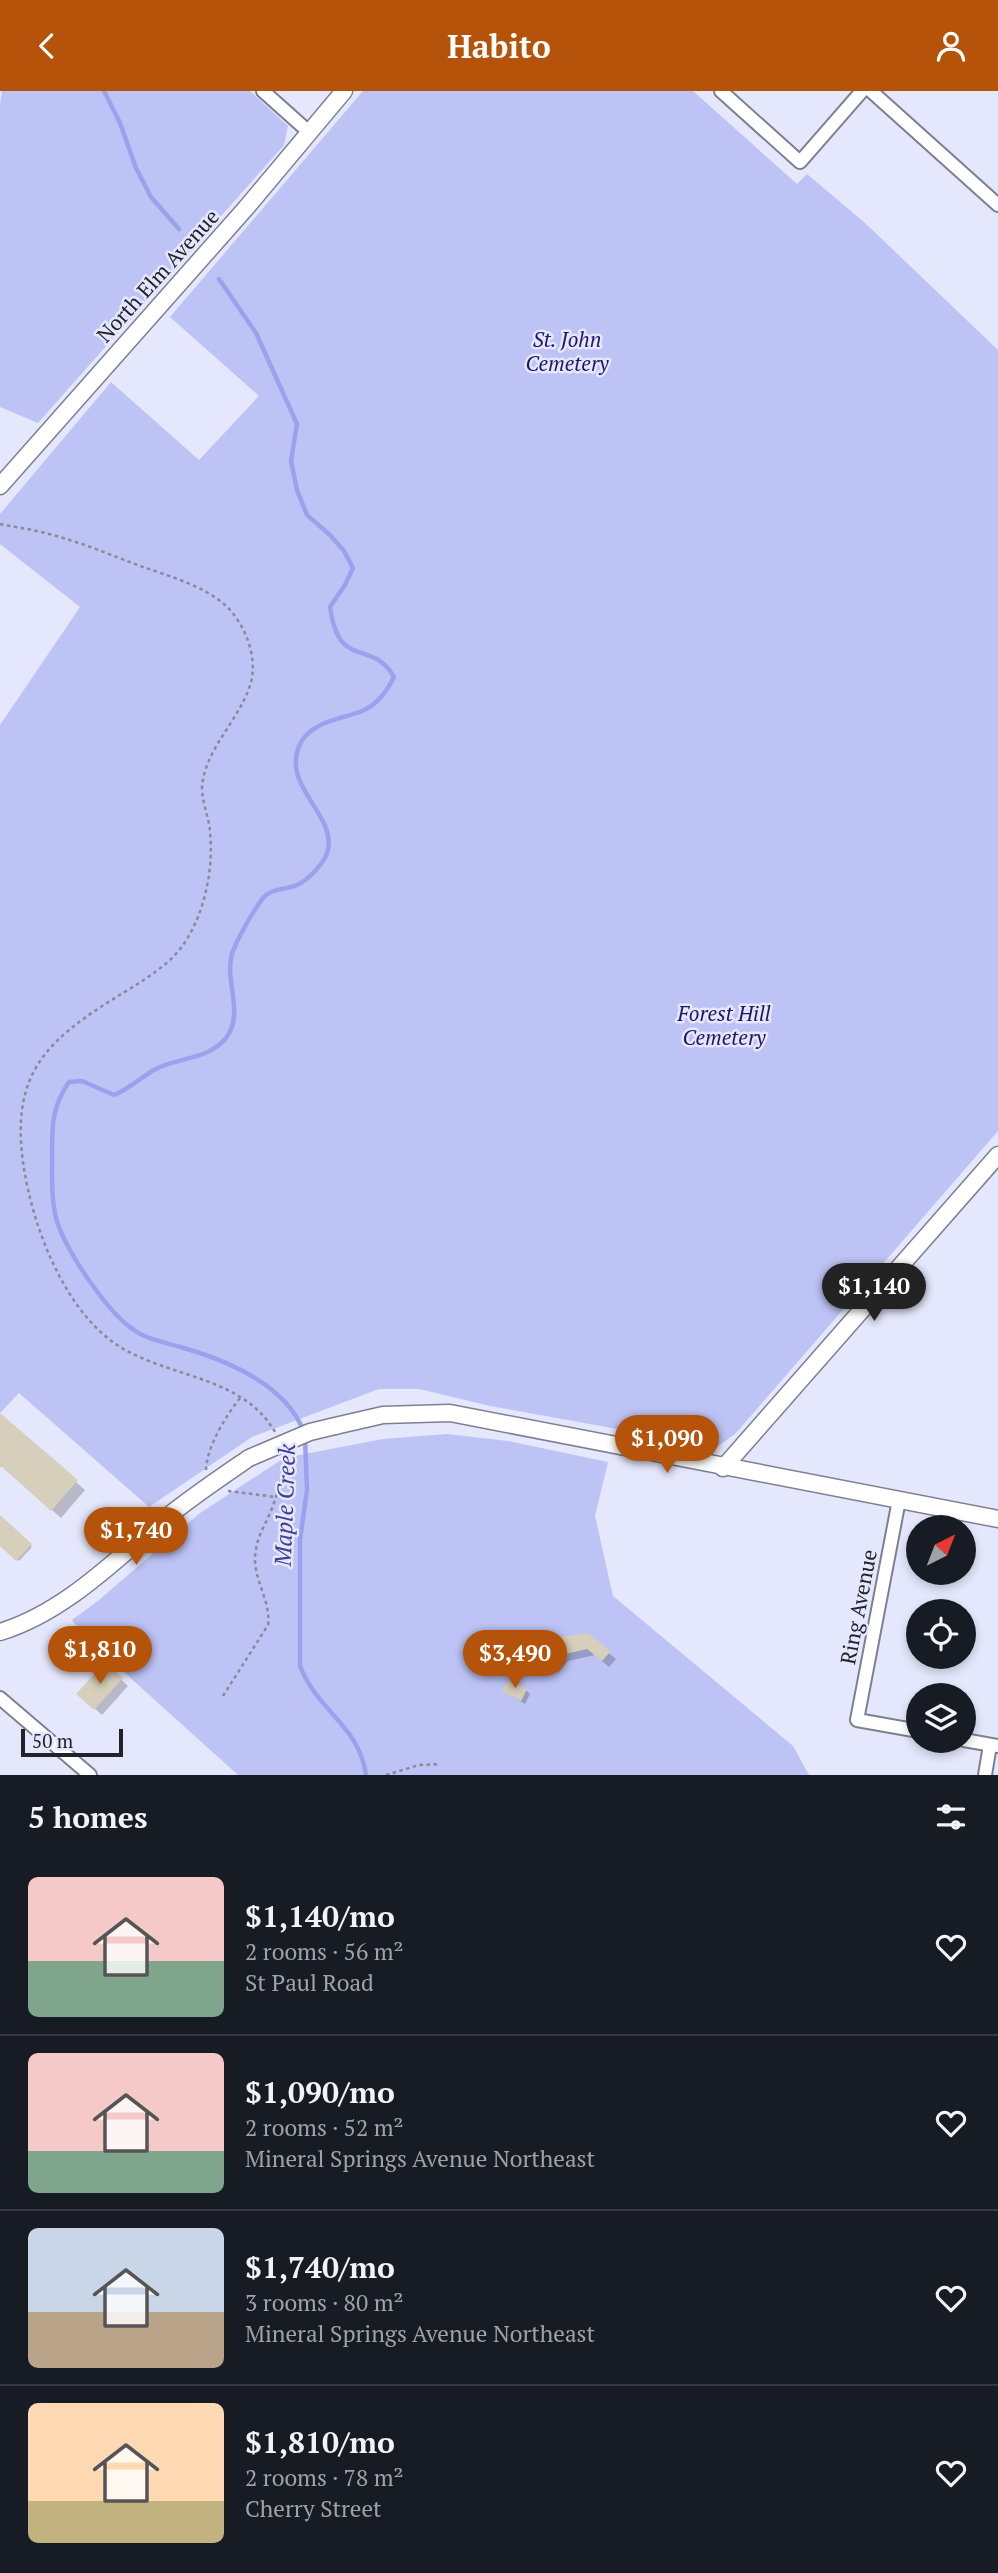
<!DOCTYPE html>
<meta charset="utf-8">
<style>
:root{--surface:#171b24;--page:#20242c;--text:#f1f3f6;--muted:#9ea1a6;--line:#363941;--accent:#b45309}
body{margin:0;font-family:"PT Serif",serif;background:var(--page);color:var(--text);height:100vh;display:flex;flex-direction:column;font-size:26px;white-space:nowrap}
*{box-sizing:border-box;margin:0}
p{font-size:23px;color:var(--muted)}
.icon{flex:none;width:38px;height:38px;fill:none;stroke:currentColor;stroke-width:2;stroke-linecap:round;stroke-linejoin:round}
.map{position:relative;height:1684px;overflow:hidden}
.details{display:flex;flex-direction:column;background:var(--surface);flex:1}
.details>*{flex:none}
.needle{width:46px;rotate:42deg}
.controls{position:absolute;left:906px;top:1424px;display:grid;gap:14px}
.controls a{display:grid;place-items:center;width:70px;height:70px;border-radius:50%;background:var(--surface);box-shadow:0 4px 10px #0003;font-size:35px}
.scale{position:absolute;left:21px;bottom:18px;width:102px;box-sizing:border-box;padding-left:7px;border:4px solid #22232a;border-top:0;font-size:19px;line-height:24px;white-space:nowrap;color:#22232a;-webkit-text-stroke:5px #e5e8fc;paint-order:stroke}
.price{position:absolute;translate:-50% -60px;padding:0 16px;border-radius:24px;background:var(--accent);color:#fff;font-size:23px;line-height:46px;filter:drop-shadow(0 2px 4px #0008)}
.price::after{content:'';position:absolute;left:50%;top:42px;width:21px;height:16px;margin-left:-10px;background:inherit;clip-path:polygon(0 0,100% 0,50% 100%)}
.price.selected{background:#222;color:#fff}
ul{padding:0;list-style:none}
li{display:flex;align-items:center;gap:21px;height:175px;padding:0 28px}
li+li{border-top:2px solid var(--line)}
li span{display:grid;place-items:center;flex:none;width:196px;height:140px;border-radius:10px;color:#555}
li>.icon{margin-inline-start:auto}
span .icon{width:84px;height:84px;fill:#fffc;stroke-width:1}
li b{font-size:30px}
h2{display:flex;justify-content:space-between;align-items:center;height:84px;padding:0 28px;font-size:30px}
header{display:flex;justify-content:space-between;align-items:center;height:91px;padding:0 28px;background:var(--accent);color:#fff;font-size:32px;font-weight:700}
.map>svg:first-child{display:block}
</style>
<header><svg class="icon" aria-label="back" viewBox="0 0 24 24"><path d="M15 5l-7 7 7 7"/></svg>Habito<svg class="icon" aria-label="person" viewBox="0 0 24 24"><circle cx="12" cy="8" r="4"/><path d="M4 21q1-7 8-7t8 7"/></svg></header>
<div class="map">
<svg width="998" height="1684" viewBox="0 0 998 1684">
<rect width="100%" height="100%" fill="#e5e8fc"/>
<g fill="#bdc3f5">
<polygon points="2,0 250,0 288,35 284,54 38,332 0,316 0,13"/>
<polygon points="363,0 693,0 797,93 807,83 864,131 998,259 998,1040 736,1342 717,1356 490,1315 419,1298 379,1298 252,1346 149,1416 19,1302 0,1322 0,634 80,516 0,453 0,423 111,291 199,369 259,305 170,226"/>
<polygon points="447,1343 508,1350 608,1371 595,1425 613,1505 793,1655 809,1684 238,1684 136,1592 82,1542 72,1529 99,1509 200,1422 284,1367 383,1348"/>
</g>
<g fill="#0003">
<polygon points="2,1326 85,1399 61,1427 2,1375 0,1376 0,1328"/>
<polygon points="0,1427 32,1456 19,1470 0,1453"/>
<polygon points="587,1544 616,1568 609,1576 595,1564 568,1570 558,1582 543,1569"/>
<polygon points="105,1573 128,1595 102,1624 79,1603"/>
<polygon points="526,1599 530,1603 525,1613 504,1600"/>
</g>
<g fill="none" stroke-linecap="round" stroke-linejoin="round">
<g stroke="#9ba2ed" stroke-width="4.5">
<polyline points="104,0 120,32 136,77 151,106 179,138"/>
<path d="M 219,188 L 256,242 L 297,333 L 291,370 L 297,399 L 307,424 L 330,444 L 344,460 L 353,477 L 345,494 L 330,516 C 339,581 371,546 394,586 C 387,600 377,614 362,620 C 340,629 310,630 299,655 C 282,695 336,724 328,759 C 325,772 308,789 297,794 C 286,799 271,797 263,807 C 253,820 237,848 232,863 C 224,890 245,922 226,947 C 207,970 176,966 154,979 C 140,987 129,998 114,1004 L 82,990 L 69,991 C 48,1021 53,1044 52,1078 C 52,1096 52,1119 59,1136 C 70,1165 108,1222 134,1239 C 148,1249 168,1252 184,1257 C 228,1270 285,1293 303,1339"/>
<path d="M 305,1347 L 307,1399 L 300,1449 L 300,1575 C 318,1621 359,1634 366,1684"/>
</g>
</g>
<g fill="#d6cfbb">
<polygon points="0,1322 78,1389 51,1420 0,1374"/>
<polygon points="0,1424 32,1453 16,1470 0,1455"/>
<polygon points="588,1542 611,1560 602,1570 587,1558 561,1564 550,1577 541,1569 559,1546"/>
<polygon points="105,1571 123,1587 94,1619 76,1603"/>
<polygon points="509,1588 527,1598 521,1610 502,1600"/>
</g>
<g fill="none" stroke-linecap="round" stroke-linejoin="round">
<defs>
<g id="street">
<polyline points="263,0 310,42"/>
<polyline points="721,0 800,71 862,0"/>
<polyline points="871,0 998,114"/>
<polyline points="899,1409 857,1629 919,1640"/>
<polyline points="0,1607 90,1684"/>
<polyline points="964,1649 998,1655"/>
<polyline points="985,1684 990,1654"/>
</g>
<g id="secondary">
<polyline points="0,395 246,117 344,0"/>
<polyline points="335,1335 383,1324 450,1322 998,1428"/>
<polyline points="723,1377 998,1064"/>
<path d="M 0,1541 C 63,1522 113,1471 162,1430 C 190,1407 220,1387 249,1367"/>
</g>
</defs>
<use href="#street" stroke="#7d7f92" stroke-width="16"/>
<use href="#secondary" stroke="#7d7f92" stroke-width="19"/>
<g stroke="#878a97" stroke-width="2.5" stroke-dasharray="3.5 3.5" stroke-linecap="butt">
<path d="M 0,433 C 15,436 30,438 45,442 C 78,450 111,464 143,476 C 169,485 204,495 225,514 C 244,531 258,565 251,591 C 241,628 205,657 202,696 C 202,712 209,726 210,741 C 214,779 204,827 180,858 C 164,878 139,892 118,905 C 47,949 11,982 23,1071 C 32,1136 67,1231 131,1262 C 180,1287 245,1289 275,1341"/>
<path d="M 206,1379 C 207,1355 226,1325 240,1307"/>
<polyline points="228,1400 276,1406"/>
<path d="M 223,1605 L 268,1534 C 271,1510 254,1490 255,1466 C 256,1448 264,1436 271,1420 C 278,1402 282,1386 284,1367"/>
<polyline points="386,1684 419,1674 440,1673"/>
</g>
<use href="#street" stroke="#fff" stroke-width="12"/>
<use href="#secondary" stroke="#fff" stroke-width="16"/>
<defs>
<polyline id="secondary-bridge" points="249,1367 310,1341 335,1335"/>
</defs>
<use href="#secondary-bridge" stroke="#7d7f92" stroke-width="19" stroke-linecap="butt"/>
<use href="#secondary-bridge" stroke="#fff" stroke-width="16"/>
</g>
<g text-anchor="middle" stroke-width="5" stroke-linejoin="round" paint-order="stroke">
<g font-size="21" fill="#22232a" stroke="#e5e8fc">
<text transform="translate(158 185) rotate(-48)" y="7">North Elm Avenue</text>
<text transform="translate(859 1516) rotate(-79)" y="7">Ring Avenue</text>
</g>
<g font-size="21" font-style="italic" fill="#22166b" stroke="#e5e8fc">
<text x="567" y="256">St. John<tspan x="567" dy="24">Cemetery</tspan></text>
<text x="724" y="930">Forest Hill<tspan x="724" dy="24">Cemetery</tspan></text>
</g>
<g font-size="23" font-style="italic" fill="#403e94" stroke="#e5e8fc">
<text transform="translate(285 1414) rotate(-88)" y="8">Maple Creek</text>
</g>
</g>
</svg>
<div class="controls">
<a><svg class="needle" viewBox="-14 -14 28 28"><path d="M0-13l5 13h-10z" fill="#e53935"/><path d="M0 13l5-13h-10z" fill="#9ea1a6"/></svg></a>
<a><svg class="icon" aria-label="locate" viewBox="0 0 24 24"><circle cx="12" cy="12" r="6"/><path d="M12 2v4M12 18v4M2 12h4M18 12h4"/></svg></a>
<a><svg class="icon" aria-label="layers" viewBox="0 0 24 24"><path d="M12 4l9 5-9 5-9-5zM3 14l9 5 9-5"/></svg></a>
</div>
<div class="scale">50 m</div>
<b class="price selected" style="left:874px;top:1232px">$1,140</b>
<b class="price" style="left:667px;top:1384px">$1,090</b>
<b class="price" style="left:136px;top:1476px">$1,740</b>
<b class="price" style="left:100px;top:1595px">$1,810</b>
<b class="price" style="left:515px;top:1599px">$3,490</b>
</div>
<section class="details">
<h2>5 homes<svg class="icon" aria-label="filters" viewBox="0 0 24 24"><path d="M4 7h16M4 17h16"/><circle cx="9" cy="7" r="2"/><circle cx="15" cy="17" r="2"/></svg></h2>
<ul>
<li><span style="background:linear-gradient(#f6c9c9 60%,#7fa58c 0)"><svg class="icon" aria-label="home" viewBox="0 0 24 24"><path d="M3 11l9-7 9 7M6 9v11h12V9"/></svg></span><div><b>$1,140/mo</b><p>2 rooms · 56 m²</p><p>St Paul Road</p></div><svg class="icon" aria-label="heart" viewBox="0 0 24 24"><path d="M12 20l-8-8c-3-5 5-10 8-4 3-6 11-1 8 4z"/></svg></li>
<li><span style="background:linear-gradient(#f6c9c9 70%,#7fa58c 0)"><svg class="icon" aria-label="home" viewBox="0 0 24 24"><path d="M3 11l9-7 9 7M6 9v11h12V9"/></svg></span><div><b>$1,090/mo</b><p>2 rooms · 52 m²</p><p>Mineral Springs Avenue Northeast</p></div><svg class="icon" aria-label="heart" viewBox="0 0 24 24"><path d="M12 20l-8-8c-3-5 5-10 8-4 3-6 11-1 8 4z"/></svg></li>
<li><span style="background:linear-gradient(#c9d6e8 60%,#b9a48a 0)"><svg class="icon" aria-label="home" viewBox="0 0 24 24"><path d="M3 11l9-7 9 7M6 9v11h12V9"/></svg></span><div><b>$1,740/mo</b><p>3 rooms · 80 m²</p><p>Mineral Springs Avenue Northeast</p></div><svg class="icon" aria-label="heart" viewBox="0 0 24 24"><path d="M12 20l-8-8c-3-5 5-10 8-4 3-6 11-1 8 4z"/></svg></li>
<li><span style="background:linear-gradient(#ffd9b3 70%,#c2b280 0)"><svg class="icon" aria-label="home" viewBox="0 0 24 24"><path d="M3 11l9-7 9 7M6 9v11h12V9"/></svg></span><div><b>$1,810/mo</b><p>2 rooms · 78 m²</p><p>Cherry Street</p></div><svg class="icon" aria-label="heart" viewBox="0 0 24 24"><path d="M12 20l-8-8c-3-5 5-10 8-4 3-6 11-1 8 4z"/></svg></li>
</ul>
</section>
